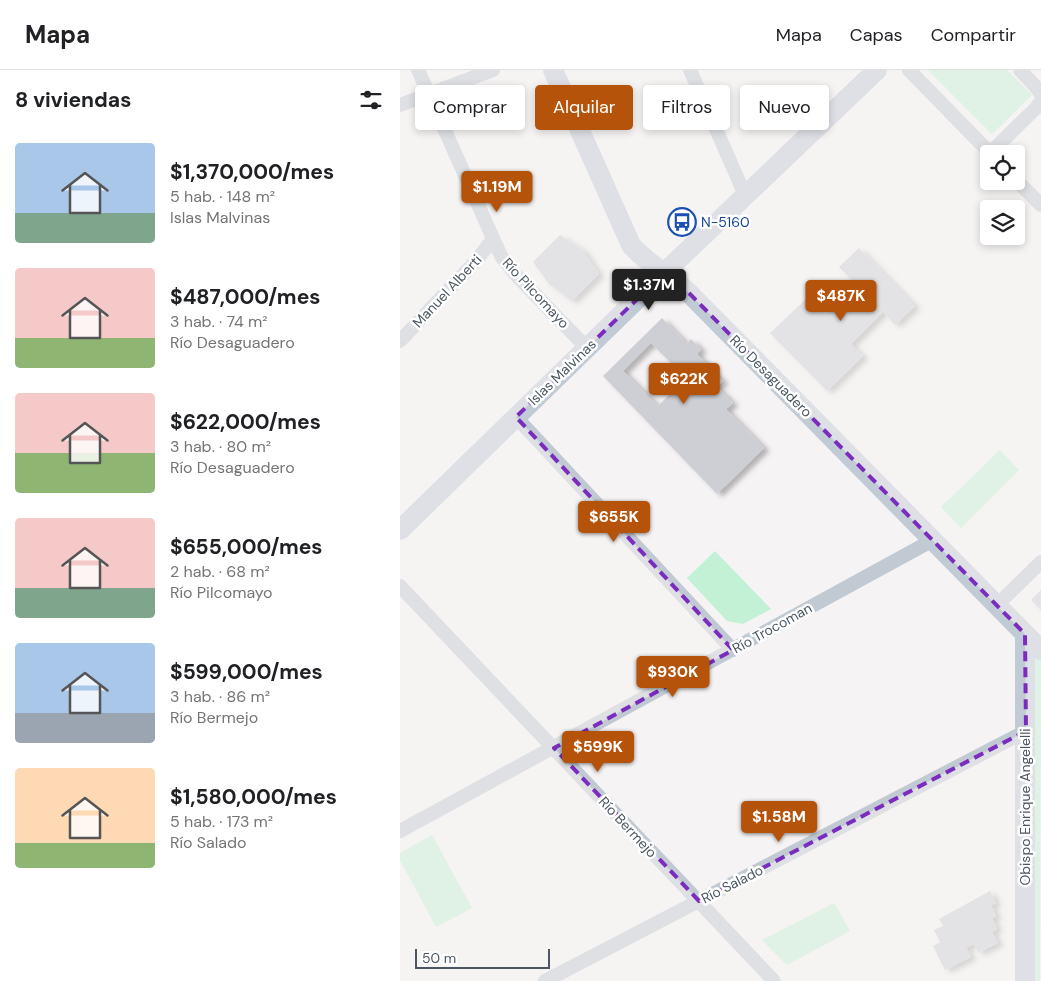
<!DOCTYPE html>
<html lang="es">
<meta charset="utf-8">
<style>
:root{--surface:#fff;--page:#f2f2f2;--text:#202124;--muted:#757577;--line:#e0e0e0;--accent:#b45309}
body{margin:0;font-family:"DM Sans",sans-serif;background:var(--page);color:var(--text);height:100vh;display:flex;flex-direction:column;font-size:19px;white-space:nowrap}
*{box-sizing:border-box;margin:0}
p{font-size:16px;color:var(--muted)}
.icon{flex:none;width:28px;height:28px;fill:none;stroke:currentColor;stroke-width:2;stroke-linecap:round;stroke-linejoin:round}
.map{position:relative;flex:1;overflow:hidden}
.panel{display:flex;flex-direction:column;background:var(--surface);width:400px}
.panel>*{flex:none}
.guide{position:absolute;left:15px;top:15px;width:475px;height:45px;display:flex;gap:10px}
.controls{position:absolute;left:580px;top:75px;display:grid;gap:10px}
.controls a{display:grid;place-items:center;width:45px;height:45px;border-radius:5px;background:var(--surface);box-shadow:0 2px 8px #0003;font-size:25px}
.scale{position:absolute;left:15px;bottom:12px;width:135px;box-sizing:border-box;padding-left:5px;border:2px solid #4a5661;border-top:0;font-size:14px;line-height:18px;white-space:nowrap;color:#4a5661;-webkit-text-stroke:4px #fff;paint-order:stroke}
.price{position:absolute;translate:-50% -42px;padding:0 11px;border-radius:5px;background:var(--accent);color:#fff;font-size:16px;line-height:32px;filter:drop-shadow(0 1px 2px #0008)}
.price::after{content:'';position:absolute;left:50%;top:30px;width:15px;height:11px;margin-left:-8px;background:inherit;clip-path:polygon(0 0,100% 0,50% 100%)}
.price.on{background:#222;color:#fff}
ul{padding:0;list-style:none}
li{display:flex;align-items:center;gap:15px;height:125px;padding:0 15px}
li span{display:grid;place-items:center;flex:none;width:140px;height:100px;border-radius:5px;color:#555}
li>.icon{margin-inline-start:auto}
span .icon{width:60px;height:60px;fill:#fffc;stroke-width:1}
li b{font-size:21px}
h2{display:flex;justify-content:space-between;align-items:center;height:60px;padding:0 15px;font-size:21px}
.tag{padding:0 18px;border-radius:5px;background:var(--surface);box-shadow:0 2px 8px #0003;font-size:18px;line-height:45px}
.tag.on{background:var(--accent);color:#fff}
header{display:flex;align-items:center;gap:30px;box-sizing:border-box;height:70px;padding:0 25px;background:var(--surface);border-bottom:1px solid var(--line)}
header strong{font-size:24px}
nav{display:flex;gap:28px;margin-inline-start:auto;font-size:18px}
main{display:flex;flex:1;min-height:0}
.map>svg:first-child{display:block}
</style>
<header>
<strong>Mapa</strong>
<nav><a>Mapa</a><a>Capas</a><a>Compartir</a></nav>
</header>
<main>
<section class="panel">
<h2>8 viviendas<svg class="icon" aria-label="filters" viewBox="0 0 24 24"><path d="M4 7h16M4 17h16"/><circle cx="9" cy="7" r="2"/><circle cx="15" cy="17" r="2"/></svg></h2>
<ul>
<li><span style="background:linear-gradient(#a9c7e8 70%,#7fa58c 0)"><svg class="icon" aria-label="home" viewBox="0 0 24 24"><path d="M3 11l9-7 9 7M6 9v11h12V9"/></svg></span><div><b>$1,370,000/mes</b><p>5 hab. · 148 m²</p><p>Islas Malvinas</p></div></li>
<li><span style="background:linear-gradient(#f6c9c9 70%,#8fb573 0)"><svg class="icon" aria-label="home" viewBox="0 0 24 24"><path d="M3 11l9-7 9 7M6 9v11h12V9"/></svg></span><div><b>$487,000/mes</b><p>3 hab. · 74 m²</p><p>Río Desaguadero</p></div></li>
<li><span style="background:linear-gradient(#f6c9c9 60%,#8fb573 0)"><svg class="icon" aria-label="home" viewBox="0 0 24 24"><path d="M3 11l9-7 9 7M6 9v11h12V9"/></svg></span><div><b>$622,000/mes</b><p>3 hab. · 80 m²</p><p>Río Desaguadero</p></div></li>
<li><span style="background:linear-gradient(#f6c9c9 70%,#7fa58c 0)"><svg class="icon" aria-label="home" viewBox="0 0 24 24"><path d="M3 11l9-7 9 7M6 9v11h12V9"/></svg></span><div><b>$655,000/mes</b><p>2 hab. · 68 m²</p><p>Río Pilcomayo</p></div></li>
<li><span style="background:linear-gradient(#a9c7e8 70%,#9aa5b1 0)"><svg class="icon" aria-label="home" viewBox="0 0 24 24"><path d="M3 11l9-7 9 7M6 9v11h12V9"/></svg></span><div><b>$599,000/mes</b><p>3 hab. · 86 m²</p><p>Río Bermejo</p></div></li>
<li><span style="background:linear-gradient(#ffd9b3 75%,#8fb573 0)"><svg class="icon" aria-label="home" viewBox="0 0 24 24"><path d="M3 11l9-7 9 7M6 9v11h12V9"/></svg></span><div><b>$1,580,000/mes</b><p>5 hab. · 173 m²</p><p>Río Salado</p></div></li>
</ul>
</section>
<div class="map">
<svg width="641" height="911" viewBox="0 0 641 911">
<defs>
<filter id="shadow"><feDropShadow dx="5.5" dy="3" stdDeviation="2.5" flood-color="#0004"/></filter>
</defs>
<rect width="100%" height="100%" fill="#f5f3f3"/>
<g fill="#c3f1d5">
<polygon points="528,0 607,0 632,25 592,64"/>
<polygon points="600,380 619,400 561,458 541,437"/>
<polygon points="315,481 371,539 343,554 327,551 287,508"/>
<polygon points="635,584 641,590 640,911 632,911"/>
<polygon points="32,765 72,838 36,857 0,790 0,783"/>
<polygon points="434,833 450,861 387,895 362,870"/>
</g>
<g fill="#cdcfd5" fill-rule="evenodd" filter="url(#shadow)">
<polygon points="160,165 183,180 199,204 172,231 149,214 133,192"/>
<polygon points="459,178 515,236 495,255 483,242 451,274 463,286 427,321 370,263 406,229 423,246 455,214 439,197"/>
<path d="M 262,248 L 287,274 L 291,269 L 301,279 L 297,284 L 323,311 L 317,317 L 333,333 L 326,339 L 364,378 L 317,424 L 203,306 ZM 251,273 L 286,308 L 258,336 L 223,301 Z"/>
<polygon points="641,520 641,540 631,530"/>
<polygon points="590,821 596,833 591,835 596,846 592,848 597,859 592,862 598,873 578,883 574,874 566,878 571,887 545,900 533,876 540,872 534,860 543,856 539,849"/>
</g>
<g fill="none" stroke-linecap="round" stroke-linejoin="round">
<g stroke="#c1cad2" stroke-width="14">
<polyline points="18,0 101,186 116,205 187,278"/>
<polyline points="290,0 345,125"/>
<polyline points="509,0 591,84"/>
<polyline points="620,0 635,16 641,24"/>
<polyline points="0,35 93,0"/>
<polyline points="590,83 636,38 641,31"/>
<polyline points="616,110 641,135"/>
<polyline points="0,271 76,191 93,169"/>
<polyline points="116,347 333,580"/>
<polyline points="0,516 374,911"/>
<polyline points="597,535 641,492"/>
<polyline points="0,761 533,470"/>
<polyline points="145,911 626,661"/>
</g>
<g stroke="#c1cbd6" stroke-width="20">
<path d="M 153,0 L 231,175 C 247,194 270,205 288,222 L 641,580"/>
<polyline points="0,460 264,203 477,0"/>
<polyline points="625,911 625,564"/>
</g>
</g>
<path d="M0 0H641V911H0ZM 264,203 L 288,222 L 625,564 L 626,661 L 299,831 L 154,678 L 333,580 L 116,347 Z" fill="#f5f3f3" fill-opacity=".55" fill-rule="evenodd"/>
<path fill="none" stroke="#7b2cbf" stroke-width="4" stroke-dasharray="10 6" stroke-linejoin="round" d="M 264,203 L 288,222 L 625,564 L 626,661 L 299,831 L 154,678 L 333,580 L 116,347 Z"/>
<defs>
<symbol id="bus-ring" viewBox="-11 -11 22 22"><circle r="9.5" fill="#fff" stroke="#1a4fb4" stroke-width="1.5"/><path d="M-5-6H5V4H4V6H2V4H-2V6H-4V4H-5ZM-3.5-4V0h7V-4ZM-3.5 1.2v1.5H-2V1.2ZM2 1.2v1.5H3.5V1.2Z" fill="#1a4fb4"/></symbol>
</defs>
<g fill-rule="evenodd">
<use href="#bus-ring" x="266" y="136" width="32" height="32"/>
</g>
<g text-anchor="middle" stroke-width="5" stroke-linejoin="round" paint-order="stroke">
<g font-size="14" fill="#164399" stroke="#fff" text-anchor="start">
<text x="301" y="157">N-5160</text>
</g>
<g font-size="14" fill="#4a5661" stroke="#fff">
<text transform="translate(47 221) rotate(-47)" y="5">Manuel Alberti</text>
<text transform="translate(136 223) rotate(47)" y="5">Río Pilcomayo</text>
<text transform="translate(162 302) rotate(-44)" y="5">Islas Malvinas</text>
<text transform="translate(371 306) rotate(45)" y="5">Río Desaguadero</text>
<text transform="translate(372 558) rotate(-29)" y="5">Río Trocoman</text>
<text transform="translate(625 737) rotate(-90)" y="5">Obispo Enrique Angelelli</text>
<text transform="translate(228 757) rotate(47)" y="5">Río Bermejo</text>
<text transform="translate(332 814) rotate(-27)" y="5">Río Salado</text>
</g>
</g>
</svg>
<div class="controls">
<a><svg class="icon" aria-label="locate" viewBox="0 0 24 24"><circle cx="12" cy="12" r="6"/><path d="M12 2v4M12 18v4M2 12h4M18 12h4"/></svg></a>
<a><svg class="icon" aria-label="layers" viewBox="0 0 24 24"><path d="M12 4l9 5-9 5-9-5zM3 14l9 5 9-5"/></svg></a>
</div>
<div class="scale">50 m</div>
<b class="price" style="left:97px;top:143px">$1.19M</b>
<b class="price on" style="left:249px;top:241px">$1.37M</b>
<b class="price" style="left:441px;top:252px">$487K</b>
<b class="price" style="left:284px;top:335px">$622K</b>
<b class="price" style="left:214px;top:473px">$655K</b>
<b class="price" style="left:273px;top:628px">$930K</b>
<b class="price" style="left:198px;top:703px">$599K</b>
<b class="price" style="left:379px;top:773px">$1.58M</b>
<div class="guide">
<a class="tag">Comprar</a>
<a class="tag on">Alquilar</a>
<a class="tag">Filtros</a>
<a class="tag">Nuevo</a>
</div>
</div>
</main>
